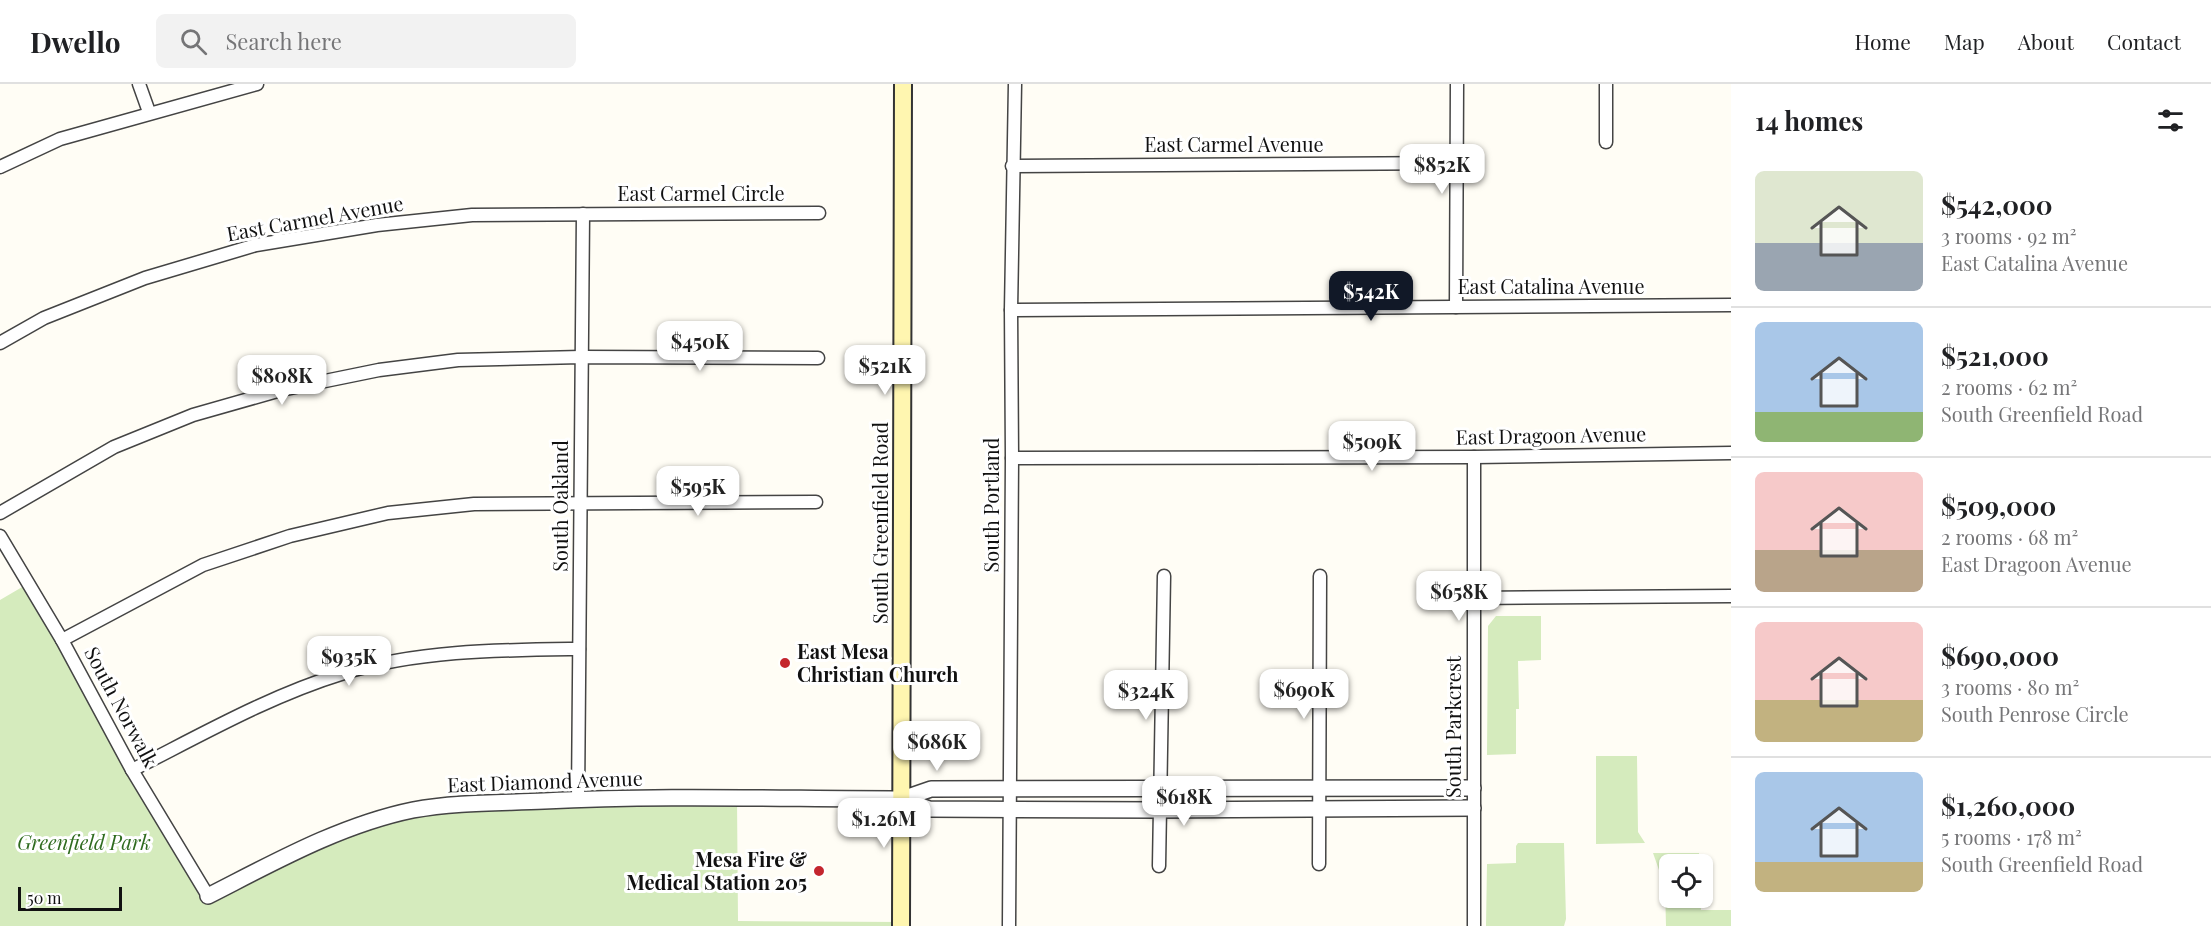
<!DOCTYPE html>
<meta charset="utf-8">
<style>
:root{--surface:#fff;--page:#f2f2f2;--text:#202124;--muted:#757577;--line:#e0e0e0;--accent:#111827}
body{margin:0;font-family:"Playfair Display",serif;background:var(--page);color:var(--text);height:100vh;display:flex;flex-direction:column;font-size:22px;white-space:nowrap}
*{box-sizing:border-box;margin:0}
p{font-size:20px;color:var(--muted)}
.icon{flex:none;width:33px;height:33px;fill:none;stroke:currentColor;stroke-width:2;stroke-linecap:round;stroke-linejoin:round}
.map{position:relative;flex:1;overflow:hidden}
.side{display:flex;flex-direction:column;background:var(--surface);width:480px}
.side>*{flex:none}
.tools{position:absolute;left:1659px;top:770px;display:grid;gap:12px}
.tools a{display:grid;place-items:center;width:54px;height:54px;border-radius:9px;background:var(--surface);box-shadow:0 2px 4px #0004;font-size:30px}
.scale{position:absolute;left:18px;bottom:15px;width:104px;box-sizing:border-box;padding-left:6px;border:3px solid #111;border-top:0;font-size:16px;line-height:21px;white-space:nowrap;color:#111;-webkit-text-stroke:4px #fff;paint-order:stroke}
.price{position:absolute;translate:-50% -51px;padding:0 14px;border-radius:12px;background:#fff;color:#222;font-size:20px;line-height:39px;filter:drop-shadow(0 2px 3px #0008)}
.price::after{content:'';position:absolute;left:50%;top:36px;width:18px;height:14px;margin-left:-9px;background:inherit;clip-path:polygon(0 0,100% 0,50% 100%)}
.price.active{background:var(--accent);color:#fff}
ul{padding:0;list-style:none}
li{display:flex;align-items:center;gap:18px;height:150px;padding:0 24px}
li+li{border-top:2px solid var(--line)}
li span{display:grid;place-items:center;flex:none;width:168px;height:120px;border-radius:9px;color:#555}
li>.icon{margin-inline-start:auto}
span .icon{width:72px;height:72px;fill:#fffc;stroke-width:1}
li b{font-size:26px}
h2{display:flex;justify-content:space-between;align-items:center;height:72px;padding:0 24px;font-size:26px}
header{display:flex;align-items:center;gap:36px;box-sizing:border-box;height:84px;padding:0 30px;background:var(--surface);border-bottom:2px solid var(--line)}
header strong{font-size:28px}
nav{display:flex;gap:33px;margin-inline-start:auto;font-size:21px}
.search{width:420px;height:54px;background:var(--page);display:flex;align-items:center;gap:15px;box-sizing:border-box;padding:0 21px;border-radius:9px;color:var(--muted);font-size:22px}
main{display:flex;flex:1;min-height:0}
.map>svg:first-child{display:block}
</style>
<header>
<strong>Dwello</strong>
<div class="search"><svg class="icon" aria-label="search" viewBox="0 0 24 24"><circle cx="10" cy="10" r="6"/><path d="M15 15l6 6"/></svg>Search here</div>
<nav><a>Home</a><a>Map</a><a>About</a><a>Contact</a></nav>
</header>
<main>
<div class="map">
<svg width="1731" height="842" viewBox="0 0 1731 842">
<rect width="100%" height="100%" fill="#fffdf5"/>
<g fill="#d5ebbd">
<polygon points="29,499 208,812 305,764 413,726 737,715 738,837 901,838 901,842 0,842 0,516"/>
<polygon points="1496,532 1541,532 1541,576 1518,577 1519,625 1516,625 1516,670 1487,671 1488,542"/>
<polygon points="1596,672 1637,672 1638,748 1645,759 1596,760"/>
<polygon points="1518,759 1564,759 1566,835 1564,842 1486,842 1487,780 1516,779 1516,762"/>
<polygon points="1653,769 1699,769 1699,780 1670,780 1670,813 1700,813 1701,826 1731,826 1731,842 1666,842 1665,803"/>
</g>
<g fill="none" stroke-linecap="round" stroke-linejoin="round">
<defs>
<g id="minor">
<polyline points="139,0 149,28"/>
<polyline points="1606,58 1606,0"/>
<polyline points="1012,82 1457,79"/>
<polyline points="0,83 60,55 257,0"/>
<polyline points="1456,223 1457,0"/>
<polyline points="1011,226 1731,221"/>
<polyline points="0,259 44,234 145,194 256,161 377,141 472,131 819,129"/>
<polyline points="1012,374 1474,373 1731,369"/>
<polyline points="0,429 114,363 193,331 281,306 379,286 458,276 581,273 818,274"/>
<polyline points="0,452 62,556 132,686 208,812"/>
<polyline points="1474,514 1731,512"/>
<polyline points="62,556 203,481 290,452 388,429 474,420 816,418"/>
<path d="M 132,686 C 201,651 269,612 344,589 C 420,566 500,566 579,565"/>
<polyline points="578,715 583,130"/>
<polyline points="1319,780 1320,492"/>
<polyline points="1159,782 1164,492"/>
<polyline points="1009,842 1012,374 1011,226 1015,0"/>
<polyline points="1474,842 1474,373"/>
</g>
<g id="tertiary">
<polyline points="902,715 929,725 1159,726 1473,724"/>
<path d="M 208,812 C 273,779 340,741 413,726 C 455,718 501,719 544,717 C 663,711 783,715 902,715 L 931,705 L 1473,704"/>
</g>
<polyline id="secondary" points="901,842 903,0"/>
</defs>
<use href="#minor" stroke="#444" stroke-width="15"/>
<use href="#tertiary" stroke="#444" stroke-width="18"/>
<use href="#secondary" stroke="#333" stroke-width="20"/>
<use href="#minor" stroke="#fff" stroke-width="12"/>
<use href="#tertiary" stroke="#fff" stroke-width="15"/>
<use href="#secondary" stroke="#fff6b0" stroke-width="16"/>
</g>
<g fill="#c4262e" stroke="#fff" stroke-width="2">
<circle cx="785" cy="579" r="6"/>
<circle cx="819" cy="787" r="6"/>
</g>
<g text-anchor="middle" stroke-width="6" stroke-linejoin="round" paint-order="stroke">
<g font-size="20" fill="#111" stroke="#fff">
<text x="1234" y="68">East Carmel Avenue</text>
<text x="701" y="117">East Carmel Circle</text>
<text transform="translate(315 135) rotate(-10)" y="7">East Carmel Avenue</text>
<text x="1551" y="210">East Catalina Avenue</text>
<text transform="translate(1551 352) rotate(-1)" y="7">East Dragoon Avenue</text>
<text transform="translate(992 421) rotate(-90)" y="7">South Portland</text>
<text transform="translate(561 422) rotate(-90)" y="7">South Oakland</text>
<text transform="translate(881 439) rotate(-90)" y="7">South Greenfield Road</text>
<text transform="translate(121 623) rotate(62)" y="7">South Norwalk</text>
<text transform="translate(1454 643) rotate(-90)" y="7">South Parkcrest</text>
<text transform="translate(545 698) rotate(-2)" y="7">East Diamond Avenue</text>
</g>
<g font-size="20" font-weight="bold" fill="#111" stroke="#fff" text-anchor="start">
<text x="797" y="575">East Mesa<tspan x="797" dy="23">Christian Church</tspan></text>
<text x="807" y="783" text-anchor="end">Mesa Fire &amp;<tspan x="807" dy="23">Medical Station 205</tspan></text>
</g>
<g font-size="20" font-style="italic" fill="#2f6b1f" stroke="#fff">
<text x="84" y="766">Greenfield Park</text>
</g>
</g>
</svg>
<div class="tools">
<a><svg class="icon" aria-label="locate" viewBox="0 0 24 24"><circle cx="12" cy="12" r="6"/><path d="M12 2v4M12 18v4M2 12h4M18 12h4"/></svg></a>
</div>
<div class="scale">50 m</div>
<b class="price" style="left:1442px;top:111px">$852K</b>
<b class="price active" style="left:1371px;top:238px">$542K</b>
<b class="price" style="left:700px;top:288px">$450K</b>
<b class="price" style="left:885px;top:312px">$521K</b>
<b class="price" style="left:282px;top:322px">$808K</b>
<b class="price" style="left:1372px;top:388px">$509K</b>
<b class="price" style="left:698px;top:433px">$595K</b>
<b class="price" style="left:1459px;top:538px">$658K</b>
<b class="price" style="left:349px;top:603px">$935K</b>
<b class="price" style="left:1304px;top:636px">$690K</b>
<b class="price" style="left:1146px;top:637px">$324K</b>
<b class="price" style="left:937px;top:688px">$686K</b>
<b class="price" style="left:1184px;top:743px">$618K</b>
<b class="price" style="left:884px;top:765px">$1.26M</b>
</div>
<section class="side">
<h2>14 homes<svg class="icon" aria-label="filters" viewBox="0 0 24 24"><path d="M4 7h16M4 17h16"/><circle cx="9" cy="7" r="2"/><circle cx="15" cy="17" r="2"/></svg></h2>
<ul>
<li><span style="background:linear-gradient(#dfe7d0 60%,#9aa5b1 0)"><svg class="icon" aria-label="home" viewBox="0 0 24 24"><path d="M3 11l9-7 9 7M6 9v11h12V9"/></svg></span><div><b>$542,000</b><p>3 rooms · 92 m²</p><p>East Catalina Avenue</p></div></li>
<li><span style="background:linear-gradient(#a9c7e8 75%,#8fb573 0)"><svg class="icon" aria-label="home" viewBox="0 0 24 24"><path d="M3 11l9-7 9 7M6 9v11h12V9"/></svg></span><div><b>$521,000</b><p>2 rooms · 62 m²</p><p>South Greenfield Road</p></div></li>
<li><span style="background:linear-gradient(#f6c9c9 65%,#b9a48a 0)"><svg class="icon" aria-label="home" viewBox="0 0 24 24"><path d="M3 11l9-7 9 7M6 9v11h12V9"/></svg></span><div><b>$509,000</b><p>2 rooms · 68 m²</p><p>East Dragoon Avenue</p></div></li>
<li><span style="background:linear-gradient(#f6c9c9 65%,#c2b280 0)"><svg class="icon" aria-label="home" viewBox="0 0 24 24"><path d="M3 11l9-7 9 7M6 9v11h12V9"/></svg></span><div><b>$690,000</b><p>3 rooms · 80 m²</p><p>South Penrose Circle</p></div></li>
<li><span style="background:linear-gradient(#a9c7e8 75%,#c2b280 0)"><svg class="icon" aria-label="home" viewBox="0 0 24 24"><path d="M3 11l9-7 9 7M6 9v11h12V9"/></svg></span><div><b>$1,260,000</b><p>5 rooms · 178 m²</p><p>South Greenfield Road</p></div></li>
</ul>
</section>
</main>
